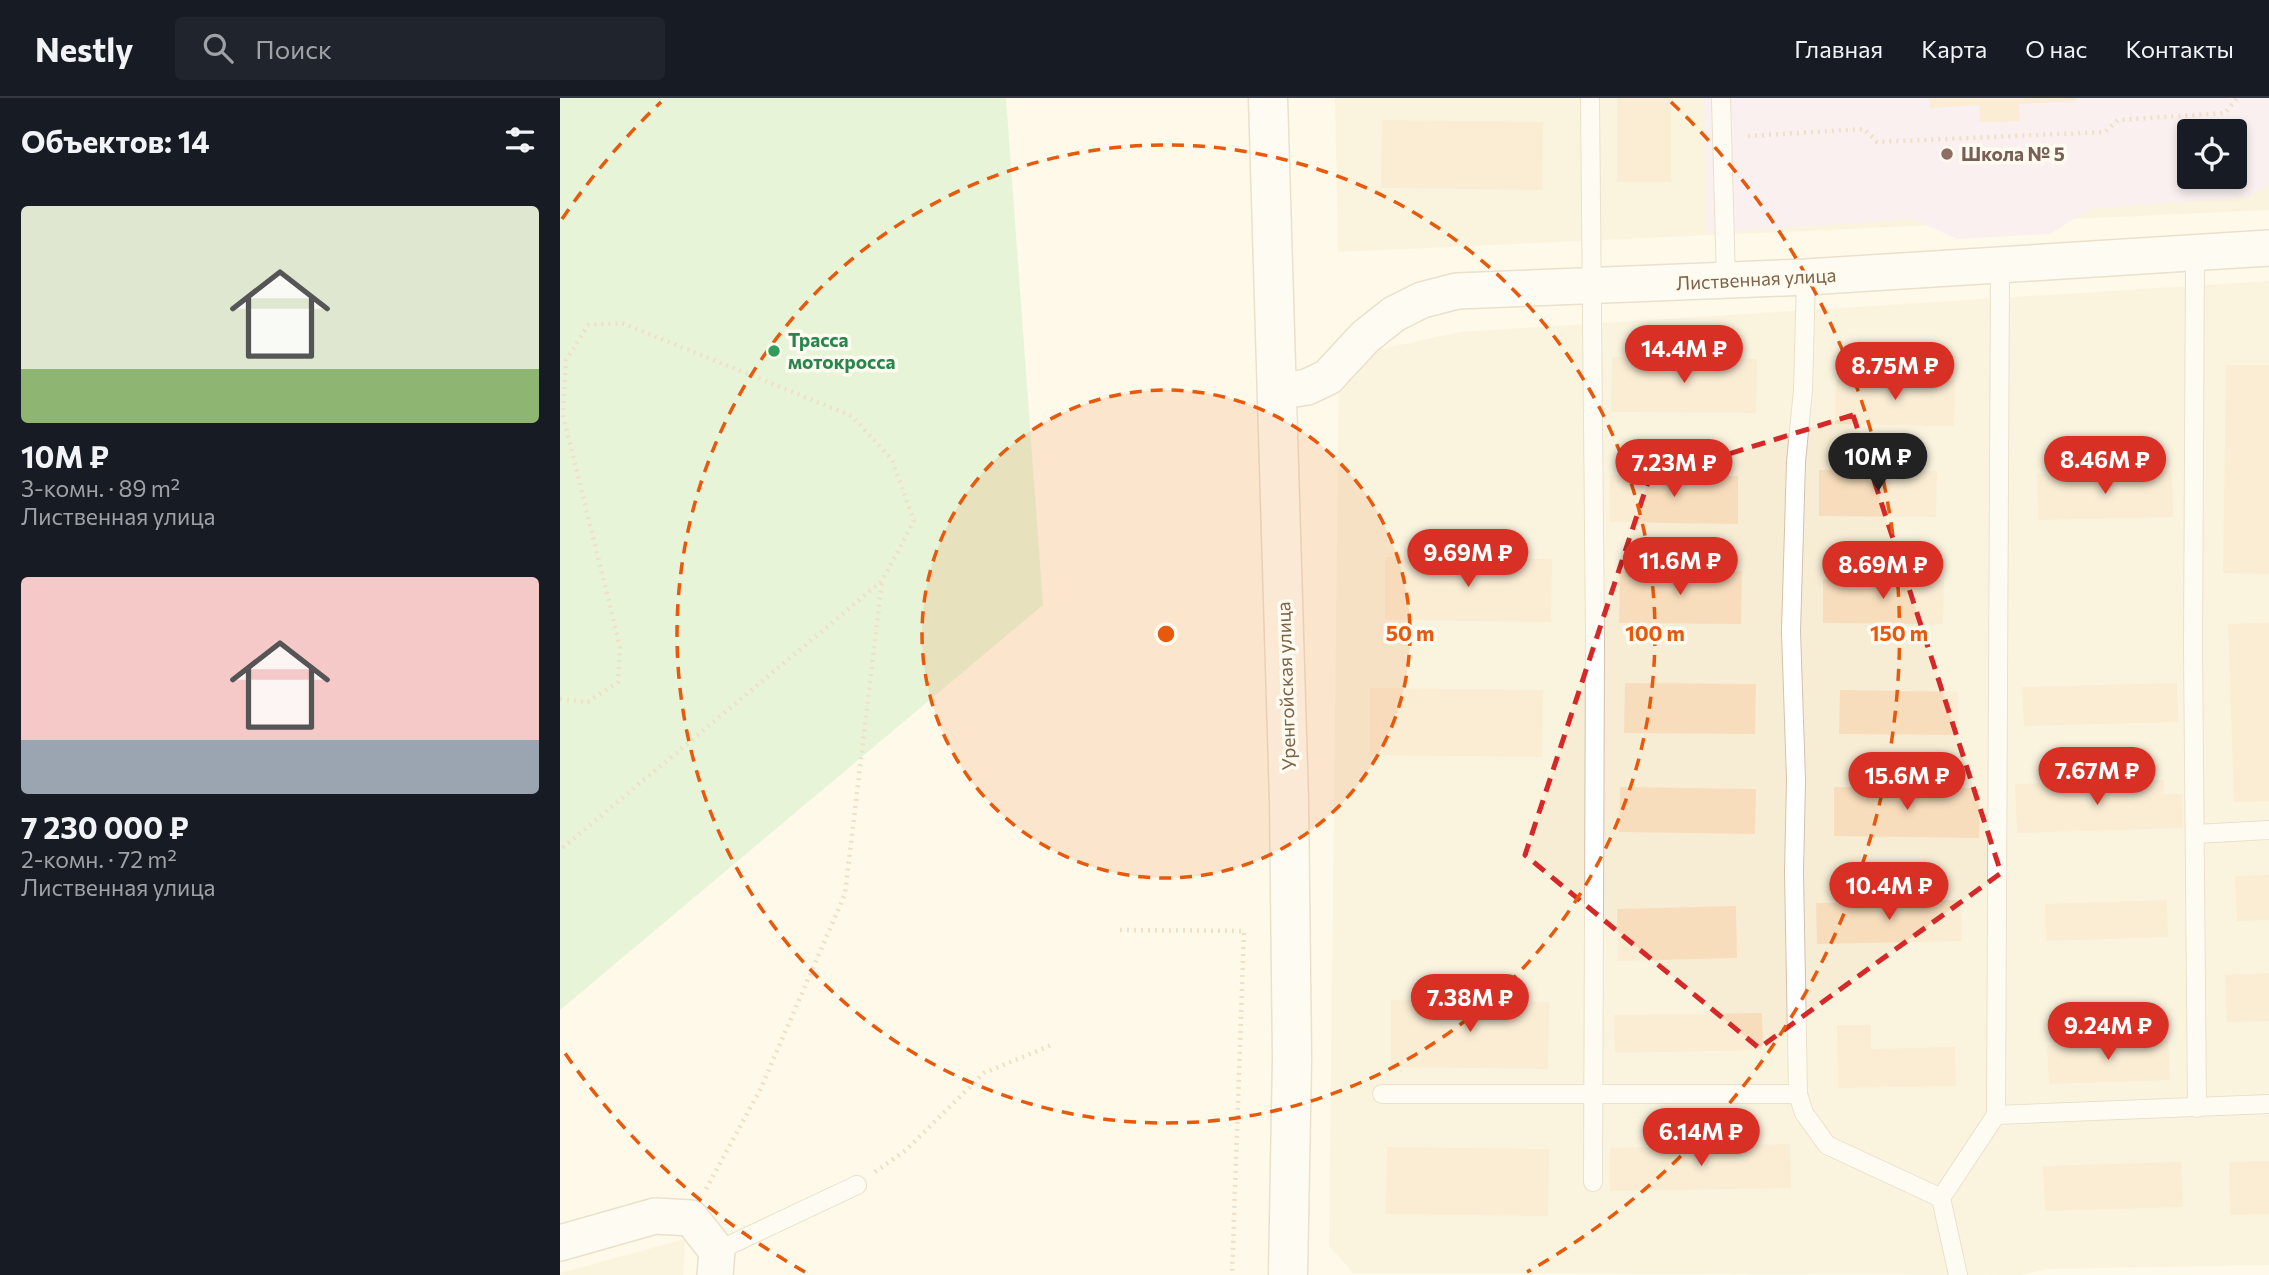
<!DOCTYPE html>
<html lang="ru">
<meta charset="utf-8">
<style>
:root{--surface:#171b24;--page:#20242c;--text:#f1f3f6;--muted:#9ea1a6;--line:#363941;--accent:#d93025}
body{margin:0;font-family:Commissioner,sans-serif;background:var(--page);color:var(--text);height:100vh;display:flex;flex-direction:column;font-size:26px;white-space:nowrap}
*{box-sizing:border-box;margin:0}
p{font-size:23px;color:var(--muted)}
.icon{flex:none;width:38px;height:38px;fill:none;stroke:currentColor;stroke-width:2;stroke-linecap:round;stroke-linejoin:round}
.map{position:relative;flex:1;overflow:hidden}
.details{display:flex;flex-direction:column;background:var(--surface);width:560px}
.details>*{flex:none}
.controls{position:absolute;left:1617px;top:21px;display:grid;gap:14px}
.controls a{display:grid;place-items:center;width:70px;height:70px;border-radius:7px;background:var(--surface);box-shadow:0 4px 10px #0003;font-size:35px}
.price{position:absolute;translate:-50% -60px;padding:0 16px;border-radius:24px;background:var(--accent);color:#fff;font-size:23px;line-height:46px;filter:drop-shadow(0 2px 4px #0008)}
.price::after{content:'';position:absolute;left:50%;top:42px;width:21px;height:16px;margin-left:-10px;background:inherit;clip-path:polygon(0 0,100% 0,50% 100%)}
.price.active{background:#222;color:#fff}
ul{padding:0;list-style:none}
li{display:grid;align-content:center;gap:14px;height:371px;padding:0 21px}
li span{display:grid;place-items:center;height:217px;border-radius:7px;color:#555}
li>.icon{margin-inline-start:auto}
span .icon{width:126px;height:126px;fill:#fffc;stroke-width:1}
li b{font-size:30px}
h2{display:flex;justify-content:space-between;align-items:center;height:84px;padding:0 21px;font-size:30px}
header{display:flex;align-items:center;gap:42px;box-sizing:border-box;height:98px;padding:0 35px;background:var(--surface);border-bottom:2px solid var(--line)}
header strong{font-size:33px}
nav{display:flex;gap:38px;margin-inline-start:auto;font-size:24px}
.search{width:490px;height:63px;background:var(--page);display:flex;align-items:center;gap:18px;box-sizing:border-box;padding:0 24px;border-radius:7px;color:var(--muted);font-size:26px}
main{display:flex;flex:1;min-height:0}
.map>svg:first-child{display:block}
</style>
<header>
<strong>Nestly</strong>
<div class="search"><svg class="icon" aria-label="search" viewBox="0 0 24 24"><circle cx="10" cy="10" r="6"/><path d="M15 15l6 6"/></svg>Поиск</div>
<nav><a>Главная</a><a>Карта</a><a>О нас</a><a>Контакты</a></nav>
</header>
<main>
<section class="details">
<h2>Объектов: 14<svg class="icon" aria-label="filters" viewBox="0 0 24 24"><path d="M4 7h16M4 17h16"/><circle cx="9" cy="7" r="2"/><circle cx="15" cy="17" r="2"/></svg></h2>
<ul>
<li><span style="background:linear-gradient(#dfe7d0 75%,#8fb573 0)"><svg class="icon" aria-label="home" viewBox="0 0 24 24"><path d="M3 11l9-7 9 7M6 9v11h12V9"/></svg></span><div><b>10M ₽</b><p>3-комн. · 89 m²</p><p>Лиственная улица</p></div></li>
<li><span style="background:linear-gradient(#f6c9c9 75%,#9aa5b1 0)"><svg class="icon" aria-label="home" viewBox="0 0 24 24"><path d="M3 11l9-7 9 7M6 9v11h12V9"/></svg></span><div><b>7 230 000 ₽</b><p>2-комн. · 72 m²</p><p>Лиственная улица</p></div></li>
</ul>
</section>
<div class="map">
<svg width="1709" height="1177" viewBox="0 0 1709 1177">
<rect width="100%" height="100%" fill="#fef9e8"/>
<g fill="#f7edd5" fill-rule="evenodd">
<path d="M 775,0 L 1709,0 L 1709,112 L 778,154 ZM 1629,33 L 1675,33 L 1675,79 L 1629,79 Z"/>
<polygon points="1709,183 1709,1167 1488,1171 1460,1177 793,1175 769,1148 779,260 900,234"/>
<polygon points="125,1141 123,1177 0,1177 0,1175"/>
</g>
<path fill="#f6e4fb" fill-rule="evenodd" d="M 1144,0 L 1709,0 L 1709,85 L 1690,99 L 1530,111 L 1490,136 L 1397,141 L 1353,121 L 1146,135 ZM 1629,33 L 1675,33 L 1675,79 L 1629,79 Z"/>
<polygon fill="#ceeec4" points="0,0 446,0 483,507 0,912"/>
<g fill="#f7ddbc">
<rect x="1057" y="0" width="54" height="84"/>
<polygon points="1369,0 1516,0 1516,3 1459,6 1460,23 1420,24 1419,7 1370,10"/>
<polygon points="822,22 983,24 982,92 821,90"/>
<polygon points="1052,259 1197,261 1196,315 1051,314"/>
<polygon points="1666,267 1709,267 1709,476 1663,475"/>
<polygon points="1276,281 1395,282 1394,328 1275,326"/>
<polygon points="1259,372 1377,373 1376,419 1259,418"/>
<polygon points="1612,373 1613,419 1478,422 1477,376"/>
<polygon points="1050,377 1178,378 1178,426 1050,424"/>
<polygon points="825,459 992,461 991,524 825,522"/>
<polygon points="1060,472 1182,473 1181,526 1059,525"/>
<polygon points="1263,481 1384,482 1383,526 1263,525"/>
<polygon points="1709,525 1709,703 1674,704 1668,526"/>
<polygon points="1065,585 1196,586 1195,636 1064,635"/>
<polygon points="1617,585 1618,624 1464,628 1462,589"/>
<polygon points="810,590 983,592 982,659 810,657"/>
<polygon points="1280,592 1398,594 1398,637 1279,636"/>
<polygon points="1604,682 1604,696 1622,696 1623,730 1457,735 1455,686"/>
<polygon points="1060,689 1196,691 1195,736 1059,734"/>
<polygon points="1274,689 1420,690 1419,740 1274,738"/>
<polygon points="1709,777 1709,822 1677,823 1675,778"/>
<polygon points="1401,802 1402,843 1257,846 1256,805"/>
<polygon points="1607,802 1608,839 1486,843 1485,806"/>
<polygon points="1176,808 1177,860 1058,863 1057,811"/>
<polygon points="1709,875 1709,923 1667,924 1665,877"/>
<polygon points="831,902 989,904 988,971 831,969"/>
<polygon points="1202,915 1203,952 1055,955 1054,917"/>
<polygon points="1277,927 1311,927 1311,951 1395,949 1396,988 1278,990"/>
<polygon points="1608,943 1610,982 1489,986 1487,947"/>
<polygon points="1230,1046 1231,1090 1050,1093 1050,1050"/>
<polygon points="827,1049 989,1051 988,1118 826,1116"/>
<polygon points="1709,1063 1709,1116 1670,1117 1669,1064"/>
<polygon points="1621,1064 1623,1109 1485,1113 1483,1068"/>
</g>
<g fill="none" stroke-linecap="round" stroke-linejoin="round">
<defs>
<g id="service">
<polyline points="1030,0 1035,539 1033,1084"/>
<polyline points="1161,0 1166,182"/>
<polyline points="1635,156 1633,549 1637,1010"/>
<polyline points="1246,179 1243,292 1236,364 1231,533 1236,682 1234,774 1238,996 1244,1015 1267,1047 1381,1100"/>
<polyline points="1635,736 1709,732"/>
<polyline points="822,996 1238,996"/>
<polyline points="1436,1017 1709,1006"/>
<polyline points="157,1153 297,1087"/>
<polyline points="1398,1177 1381,1100 1436,1017 1440,169"/>
</g>
<g id="minor">
<polyline points="716,294 747,289 768,279 805,239 834,216 862,202 897,193 1246,179 1709,150"/>
<polyline points="0,1145 95,1118 131,1120 157,1153 155,1177"/>
</g>
<polyline id="tertiary" points="708,0 729,703 732,961 728,1177"/>
</defs>
<use href="#service" stroke="#d3c2ab" stroke-width="20"/>
<use href="#minor" stroke="#d3c2ab" stroke-width="38"/>
<use href="#tertiary" stroke="#d3c2ab" stroke-width="41"/>
<g stroke="#ddc09e" stroke-width="4.5" stroke-dasharray="2 5" stroke-linecap="butt">
<polyline points="1188,38 1304,31 1317,44 1545,34 1558,22 1665,15 1677,0"/>
<polyline points="0,601 28,604 58,584 60,549 3,317 6,262 28,227 62,225 292,318 332,362 354,423 322,483 0,752"/>
<polyline points="560,832 684,833 672,1177"/>
<polyline points="315,1074 346,1052 424,975 494,946"/>
<polyline points="146,1091 200,992 285,796 322,483"/>
</g>
<use href="#service" stroke="#fff" stroke-width="18"/>
<use href="#minor" stroke="#fff" stroke-width="35"/>
<use href="#tertiary" stroke="#fff" stroke-width="38"/>
</g>
<path d="M0 0H1709V1177H0ZM 1293,317 L 1441,775 L 1199,950 L 965,757 L 1089,381 Z" fill="#fef9e8" fill-opacity=".55" fill-rule="evenodd"/>
<path fill="none" stroke="#d62828" stroke-width="5" stroke-dasharray="14 9" stroke-linejoin="round" d="M 1293,317 L 1441,775 L 1199,950 L 965,757 L 1089,381 Z"/>
<circle cx="606" cy="536" r="244" fill="#e8590c" fill-opacity=".12"/>
<g fill="none" stroke="#e8590c" stroke-width="3.5" stroke-dasharray="12 9">
<circle cx="606" cy="536" r="244"/>
<circle cx="606" cy="536" r="489"/>
<path d="M245 1174A733 733 0 0 1 2 951M2 121A733 733 0 0 1 101 4M1111 4A733 733 0 0 1 967 1174"/>
</g>
<circle fill="#8d6e63" stroke="#fffbf0" stroke-width="2.5" cx="1387" cy="56" r="7"/>
<circle fill="#2e9e5b" stroke="#fffbf0" stroke-width="2.5" cx="214" cy="253" r="7"/>
<g text-anchor="middle" stroke-width="7" stroke-linejoin="round" paint-order="stroke">
<g font-size="19" font-weight="bold" fill="#785e54" stroke="#fffbf0" text-anchor="start">
<text x="1401" y="63">Школа № 5</text>
</g>
<g font-size="19" fill="#7c6348" stroke="#fffbf0">
<text transform="translate(1196 181) rotate(-3)" y="7">Лиственная улица</text>
<text transform="translate(726 588) rotate(-92)" y="7">Уренгойская улица</text>
</g>
<g font-size="19" font-weight="bold" fill="#27864d" stroke="#fffbf0" text-anchor="start">
<text x="228" y="249">Трасса<tspan x="228" dy="22">мотокросса</tspan></text>
</g>
</g>
<circle cx="606" cy="536" r="10" fill="#e8590c" stroke="#fffbf0" stroke-width="3.5"/>
<g font-size="21" text-anchor="middle" font-weight="bold" fill="#e8590c" stroke="#fffbf0" stroke-width="7" stroke-linejoin="round" paint-order="stroke">
<text x="850" y="543">50 m</text>
<text x="1095" y="543">100 m</text>
<text x="1339" y="543">150 m</text>
</g>
</svg>
<div class="controls">
<a><svg class="icon" aria-label="locate" viewBox="0 0 24 24"><circle cx="12" cy="12" r="6"/><path d="M12 2v4M12 18v4M2 12h4M18 12h4"/></svg></a>
</div>
<b class="price" style="left:1124px;top:287px">14.4M ₽</b>
<b class="price" style="left:1335px;top:304px">8.75M ₽</b>
<b class="price active" style="left:1318px;top:395px">10M ₽</b>
<b class="price" style="left:1545px;top:398px">8.46M ₽</b>
<b class="price" style="left:1114px;top:401px">7.23M ₽</b>
<b class="price" style="left:908px;top:491px">9.69M ₽</b>
<b class="price" style="left:1120px;top:499px">11.6M ₽</b>
<b class="price" style="left:1323px;top:503px">8.69M ₽</b>
<b class="price" style="left:1537px;top:709px">7.67M ₽</b>
<b class="price" style="left:1347px;top:714px">15.6M ₽</b>
<b class="price" style="left:1329px;top:824px">10.4M ₽</b>
<b class="price" style="left:910px;top:936px">7.38M ₽</b>
<b class="price" style="left:1548px;top:964px">9.24M ₽</b>
<b class="price" style="left:1141px;top:1070px">6.14M ₽</b>
</div>
</main>
